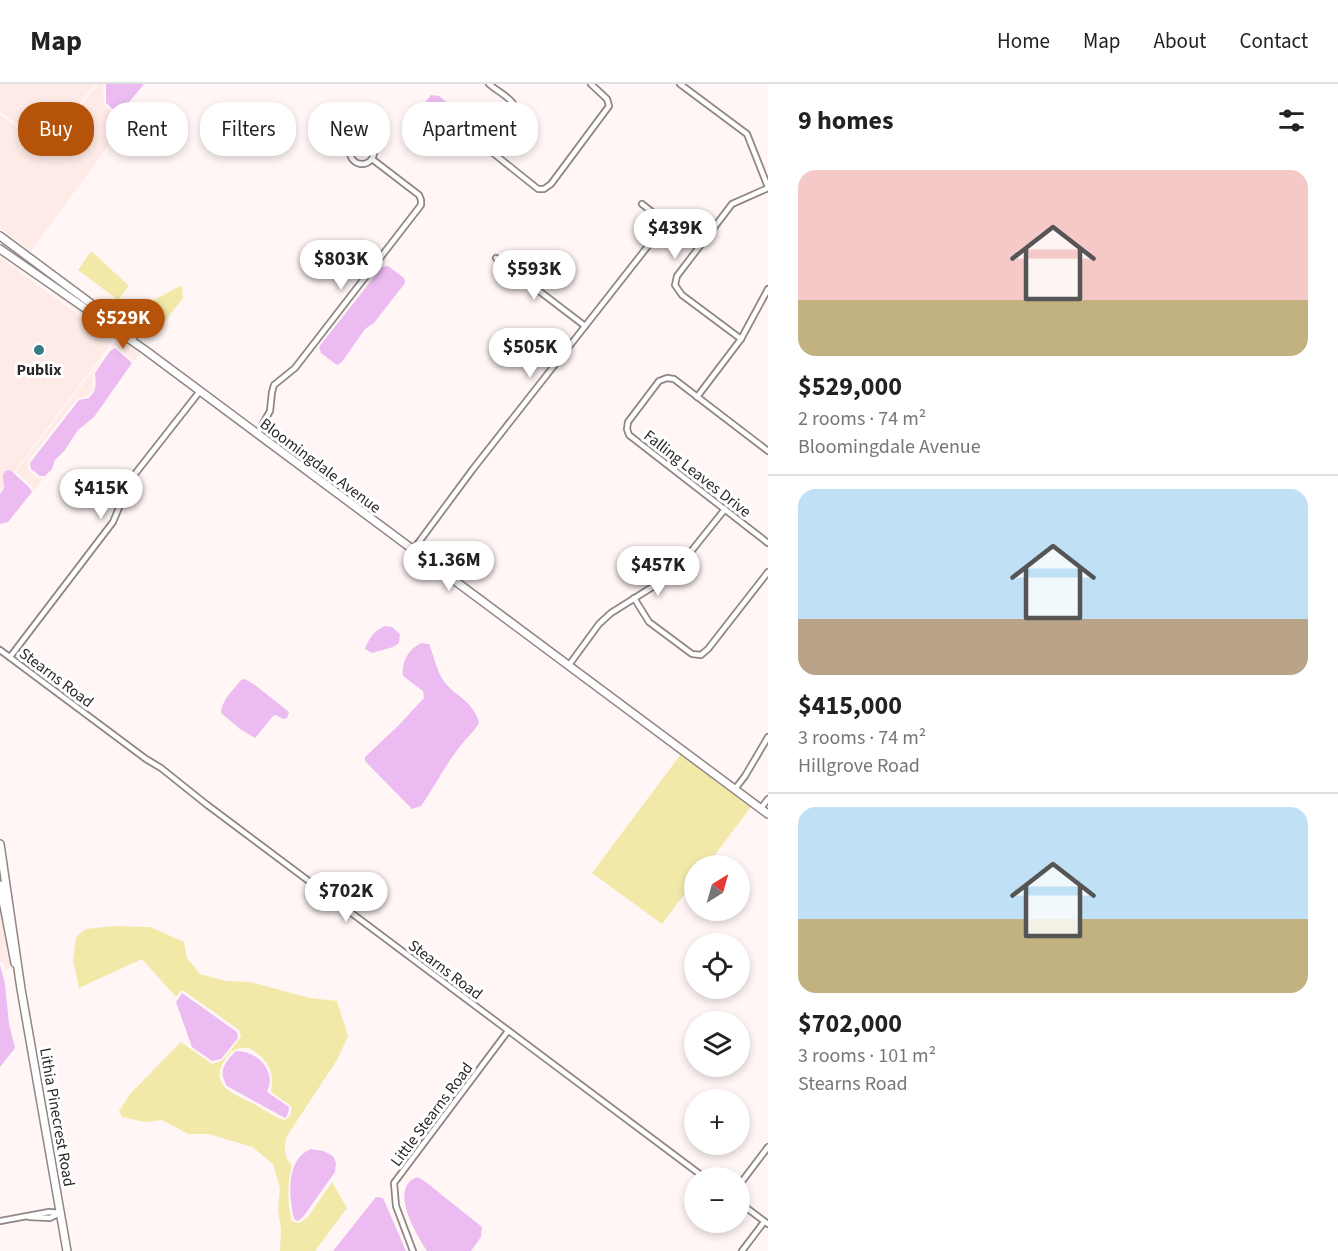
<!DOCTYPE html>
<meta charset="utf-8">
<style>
:root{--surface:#fff;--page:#f6f6f6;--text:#222;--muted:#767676;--line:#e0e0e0;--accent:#b45309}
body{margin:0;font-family:"Source Sans 3",sans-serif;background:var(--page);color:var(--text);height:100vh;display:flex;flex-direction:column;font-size:22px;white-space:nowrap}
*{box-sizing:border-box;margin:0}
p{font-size:20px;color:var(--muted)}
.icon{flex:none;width:33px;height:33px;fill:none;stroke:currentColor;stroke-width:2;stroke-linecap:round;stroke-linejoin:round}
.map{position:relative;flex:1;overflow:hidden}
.side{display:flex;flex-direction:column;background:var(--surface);width:570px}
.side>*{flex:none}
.guide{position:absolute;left:18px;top:18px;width:570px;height:54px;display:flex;gap:12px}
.needle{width:39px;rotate:37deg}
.tools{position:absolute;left:684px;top:771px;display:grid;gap:12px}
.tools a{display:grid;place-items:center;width:66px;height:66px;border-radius:50%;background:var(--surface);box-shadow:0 3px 9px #0003;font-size:30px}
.price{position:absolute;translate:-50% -51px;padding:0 14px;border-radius:21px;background:#fff;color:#222;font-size:20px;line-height:39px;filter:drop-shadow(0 2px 3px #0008)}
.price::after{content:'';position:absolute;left:50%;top:36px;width:18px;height:14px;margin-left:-9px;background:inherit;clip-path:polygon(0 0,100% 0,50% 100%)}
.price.active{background:var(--accent);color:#fff}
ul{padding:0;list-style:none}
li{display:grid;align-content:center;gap:12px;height:318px;padding:0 30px}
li+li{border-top:2px solid var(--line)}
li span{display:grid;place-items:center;height:186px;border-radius:18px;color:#555}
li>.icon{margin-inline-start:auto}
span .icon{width:108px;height:108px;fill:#fffc;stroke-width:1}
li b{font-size:26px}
h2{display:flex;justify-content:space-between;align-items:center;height:72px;padding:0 30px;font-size:26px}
.pill{padding:0 21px;border-radius:24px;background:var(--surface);box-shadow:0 3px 9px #0003;font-size:21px;line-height:54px}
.pill.active{background:var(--accent);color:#fff}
header{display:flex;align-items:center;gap:36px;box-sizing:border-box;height:84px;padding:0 30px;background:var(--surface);border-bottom:2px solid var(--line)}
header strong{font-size:28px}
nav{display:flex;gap:33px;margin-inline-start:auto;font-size:21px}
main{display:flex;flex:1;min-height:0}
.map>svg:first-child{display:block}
</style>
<header>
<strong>Map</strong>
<nav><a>Home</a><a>Map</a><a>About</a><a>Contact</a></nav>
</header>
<main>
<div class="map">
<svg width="768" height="1167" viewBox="0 0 768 1167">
<rect width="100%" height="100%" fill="#fff6f5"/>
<g fill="#feebe7">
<polygon points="0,0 95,0 40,68 29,60 21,43 0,28"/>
<polygon points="98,0 103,0 104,20 115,31 123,30 133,18 138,21 31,167 0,144 0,31 19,45 27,62 41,71"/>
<polygon points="0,173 113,257 0,407"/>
<polygon points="59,210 142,267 134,277 116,262 110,264 115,258 114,255 57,212"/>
<polygon points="103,273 93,289 93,306 88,312 77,315 27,378 29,387 38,394 43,395 34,407 31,401 16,388"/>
<polygon points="0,818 12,882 5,886 4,880 0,878"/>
</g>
<g fill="#f2e9a9" fill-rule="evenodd">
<polygon points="91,167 128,201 128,203 118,216 78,186"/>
<polygon points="180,202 182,203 183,214 157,247 142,235 141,231 154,216"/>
<polygon points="681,670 751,723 707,781 694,782 694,797 662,840 592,789"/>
<path d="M 114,842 L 150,843 L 184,858 L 187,874 L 200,890 L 226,897 L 250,898 L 310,914 L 337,917 L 348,952 L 337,976 L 287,1052 C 284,1062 283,1073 292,1081 C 287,1101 287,1118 292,1137 L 299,1139 L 308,1133 L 332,1098 L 347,1124 L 315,1167 L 280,1167 L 281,1146 L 278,1126 L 280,1104 L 273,1080 L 252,1063 L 209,1050 L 188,1050 L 162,1036 L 145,1038 L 122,1033 L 119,1027 L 131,1009 L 181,958 L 212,980 L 223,976 L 241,953 L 239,946 L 184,907 L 181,907 L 176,913 L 142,875 L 79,904 L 73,876 L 76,853 L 86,845 ZM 249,964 C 267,975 275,986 271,1008 L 291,1022 L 291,1031 L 285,1036 C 276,1034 265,1026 256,1021 C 237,1011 207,1002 225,976 C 232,965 236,964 249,964 Z"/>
</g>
<g fill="#ebbbf1">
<polygon points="106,0 144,0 121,28 117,29 106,19"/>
<polygon points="431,11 439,12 463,31 462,36 442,63 437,63 410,43 410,38"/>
<polygon points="388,182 404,194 405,199 374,239 365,245 342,278 337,281 321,269 319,263 382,183"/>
<path d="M 115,264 L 132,279 L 94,333 L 78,346 L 65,366 L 55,376 L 52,385 L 45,392 L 40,392 L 31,385 L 30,379 L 79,316 L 89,314 C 97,306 96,301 95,289 L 110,267 Z"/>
<polygon points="10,386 29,403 32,408 8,438 0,440 0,410 4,404 3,391 5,387"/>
<path d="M 385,542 L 392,543 L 400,550 L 399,559 L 393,563 L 372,569 L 365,565 C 369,554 374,547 385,542 Z"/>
<path d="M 421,559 L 429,560 C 434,572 436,585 443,596 C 454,612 474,617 479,639 C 473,649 465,655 458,665 C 444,683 434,704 421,722 L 412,725 L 365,677 L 365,673 L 398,642 L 424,614 L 423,607 L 403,592 C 401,578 408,566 421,559 Z"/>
<path d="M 245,595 L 255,601 L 289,628 L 287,634 L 283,635 L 276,631 L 273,632 L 255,654 L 240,645 L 221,629 C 221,617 233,606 241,596 Z"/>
<polygon points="0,881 5,900 9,940 15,964 0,983"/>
<polygon points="182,909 237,948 238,954 221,975 212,977 192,963 176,918"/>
<path d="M 236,967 C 257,967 277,986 267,1008 L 289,1023 L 288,1030 L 285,1034 L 227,1002 C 218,987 224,979 236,967 Z"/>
<path d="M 311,1065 L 323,1067 L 333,1072 L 336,1079 L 335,1088 L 303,1133 L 298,1137 L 294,1135 C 289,1113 285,1075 311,1065 Z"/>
<path d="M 418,1093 L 427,1099 L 482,1143 L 481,1153 L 471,1167 L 427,1167 C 417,1152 387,1102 418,1093 Z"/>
<polygon points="376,1113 383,1114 406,1167 333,1167"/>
</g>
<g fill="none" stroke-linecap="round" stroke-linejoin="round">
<defs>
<g id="street">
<path d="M 489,0 C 496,6 506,11 512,18 C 523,29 493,54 493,69 L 538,105 L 544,105 L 551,100 L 609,22 L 607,15 L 591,0"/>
<polyline points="680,0 747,50 768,103"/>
<circle cx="362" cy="68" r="12"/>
<polyline points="496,174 585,242"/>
<polyline points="741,255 682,211 675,201 677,192 732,120 768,104"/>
<polyline points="697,313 741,255 768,205"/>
<polyline points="257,350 270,327 272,308 274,301 295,284 421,121 421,116 419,111 372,75"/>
<polyline points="768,367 674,295 667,294 659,297 628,338 627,345 629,351 768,459"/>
<polyline points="413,466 473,385 666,139 642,120"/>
<polyline points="634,514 649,538 692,570 701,571 708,565 768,488"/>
<polyline points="0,566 146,675 161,684 206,720 705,1094"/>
<polyline points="10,573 113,438 131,395 200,307"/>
<polyline points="569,581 599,540 611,529 673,490 725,425"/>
<polyline points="735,705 745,692 768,653"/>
<polyline points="761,724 768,715"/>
<polyline points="740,1100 768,1063"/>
<polyline points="740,1119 768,1140"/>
<polyline points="29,1133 50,1134 58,1130"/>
<polyline points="0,1137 49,1128 61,1129"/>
<polyline points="413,1167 396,1122 394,1099 508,947"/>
<polyline points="742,1167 764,1138"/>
</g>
<g id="secondary">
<polyline points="0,152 97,224 133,253"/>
<polyline points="0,165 145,266 768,730"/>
<polyline points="0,760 21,905 67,1167"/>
<polyline points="0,801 15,879"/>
</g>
</defs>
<use href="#street" stroke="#908785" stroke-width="8"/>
<use href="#secondary" stroke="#908785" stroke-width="10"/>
<use href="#street" stroke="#fff" stroke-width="4.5"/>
<use href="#secondary" stroke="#fff" stroke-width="7"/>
</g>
<circle fill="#347d84" stroke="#fff" stroke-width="2" cx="39" cy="266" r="6"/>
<g text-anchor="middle" stroke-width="6" stroke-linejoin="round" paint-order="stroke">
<g font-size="16" font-weight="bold" fill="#2b2827" stroke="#fff">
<text x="39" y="291">Publix</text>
</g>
<g font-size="16" fill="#2b2827" stroke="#fff">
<text transform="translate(321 381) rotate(37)" y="6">Bloomingdale Avenue</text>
<text transform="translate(698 389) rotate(38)" y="6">Falling Leaves Drive</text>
<text transform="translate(57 593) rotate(37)" y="6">Stearns Road</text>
<text transform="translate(446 885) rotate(37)" y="6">Stearns Road</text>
<text transform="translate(431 1030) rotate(-53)" y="6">Little Stearns Road</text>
<text transform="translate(58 1033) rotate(80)" y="6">Lithia Pinecrest Road</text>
</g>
</g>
</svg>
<div class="tools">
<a><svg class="needle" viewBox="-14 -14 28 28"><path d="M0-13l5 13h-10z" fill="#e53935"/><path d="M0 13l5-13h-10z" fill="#767676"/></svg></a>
<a><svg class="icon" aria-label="locate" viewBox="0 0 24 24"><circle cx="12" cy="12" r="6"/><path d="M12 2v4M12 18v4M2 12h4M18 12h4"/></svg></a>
<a><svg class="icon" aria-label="layers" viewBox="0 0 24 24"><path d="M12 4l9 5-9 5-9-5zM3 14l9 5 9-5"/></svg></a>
<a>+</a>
<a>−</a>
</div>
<b class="price" style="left:675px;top:176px">$439K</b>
<b class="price" style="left:341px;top:207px">$803K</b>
<b class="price" style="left:534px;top:217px">$593K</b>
<b class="price active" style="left:123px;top:266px">$529K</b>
<b class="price" style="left:530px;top:295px">$505K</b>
<b class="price" style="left:101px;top:436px">$415K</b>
<b class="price" style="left:449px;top:508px">$1.36M</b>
<b class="price" style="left:658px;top:513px">$457K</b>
<b class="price" style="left:346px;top:839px">$702K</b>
<div class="guide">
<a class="pill active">Buy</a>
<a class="pill">Rent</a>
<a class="pill">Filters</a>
<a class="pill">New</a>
<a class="pill">Apartment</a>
</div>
</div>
<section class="side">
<h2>9 homes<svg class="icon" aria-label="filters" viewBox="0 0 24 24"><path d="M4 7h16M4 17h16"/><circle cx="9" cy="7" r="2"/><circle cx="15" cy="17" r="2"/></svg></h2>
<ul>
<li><span style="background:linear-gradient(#f6c9c9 70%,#c2b280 0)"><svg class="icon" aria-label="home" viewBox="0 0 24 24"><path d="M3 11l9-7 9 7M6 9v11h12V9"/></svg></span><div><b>$529,000</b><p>2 rooms · 74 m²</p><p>Bloomingdale Avenue</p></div></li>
<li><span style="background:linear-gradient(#bfe0f5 70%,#b9a48a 0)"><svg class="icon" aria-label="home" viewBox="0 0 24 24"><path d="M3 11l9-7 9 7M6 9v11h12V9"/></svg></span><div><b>$415,000</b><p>3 rooms · 74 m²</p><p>Hillgrove Road</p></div></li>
<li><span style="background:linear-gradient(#bfe0f5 60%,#c2b280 0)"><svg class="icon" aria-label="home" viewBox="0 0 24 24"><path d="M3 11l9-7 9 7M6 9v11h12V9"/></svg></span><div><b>$702,000</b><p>3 rooms · 101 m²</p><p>Stearns Road</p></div></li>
</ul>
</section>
</main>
